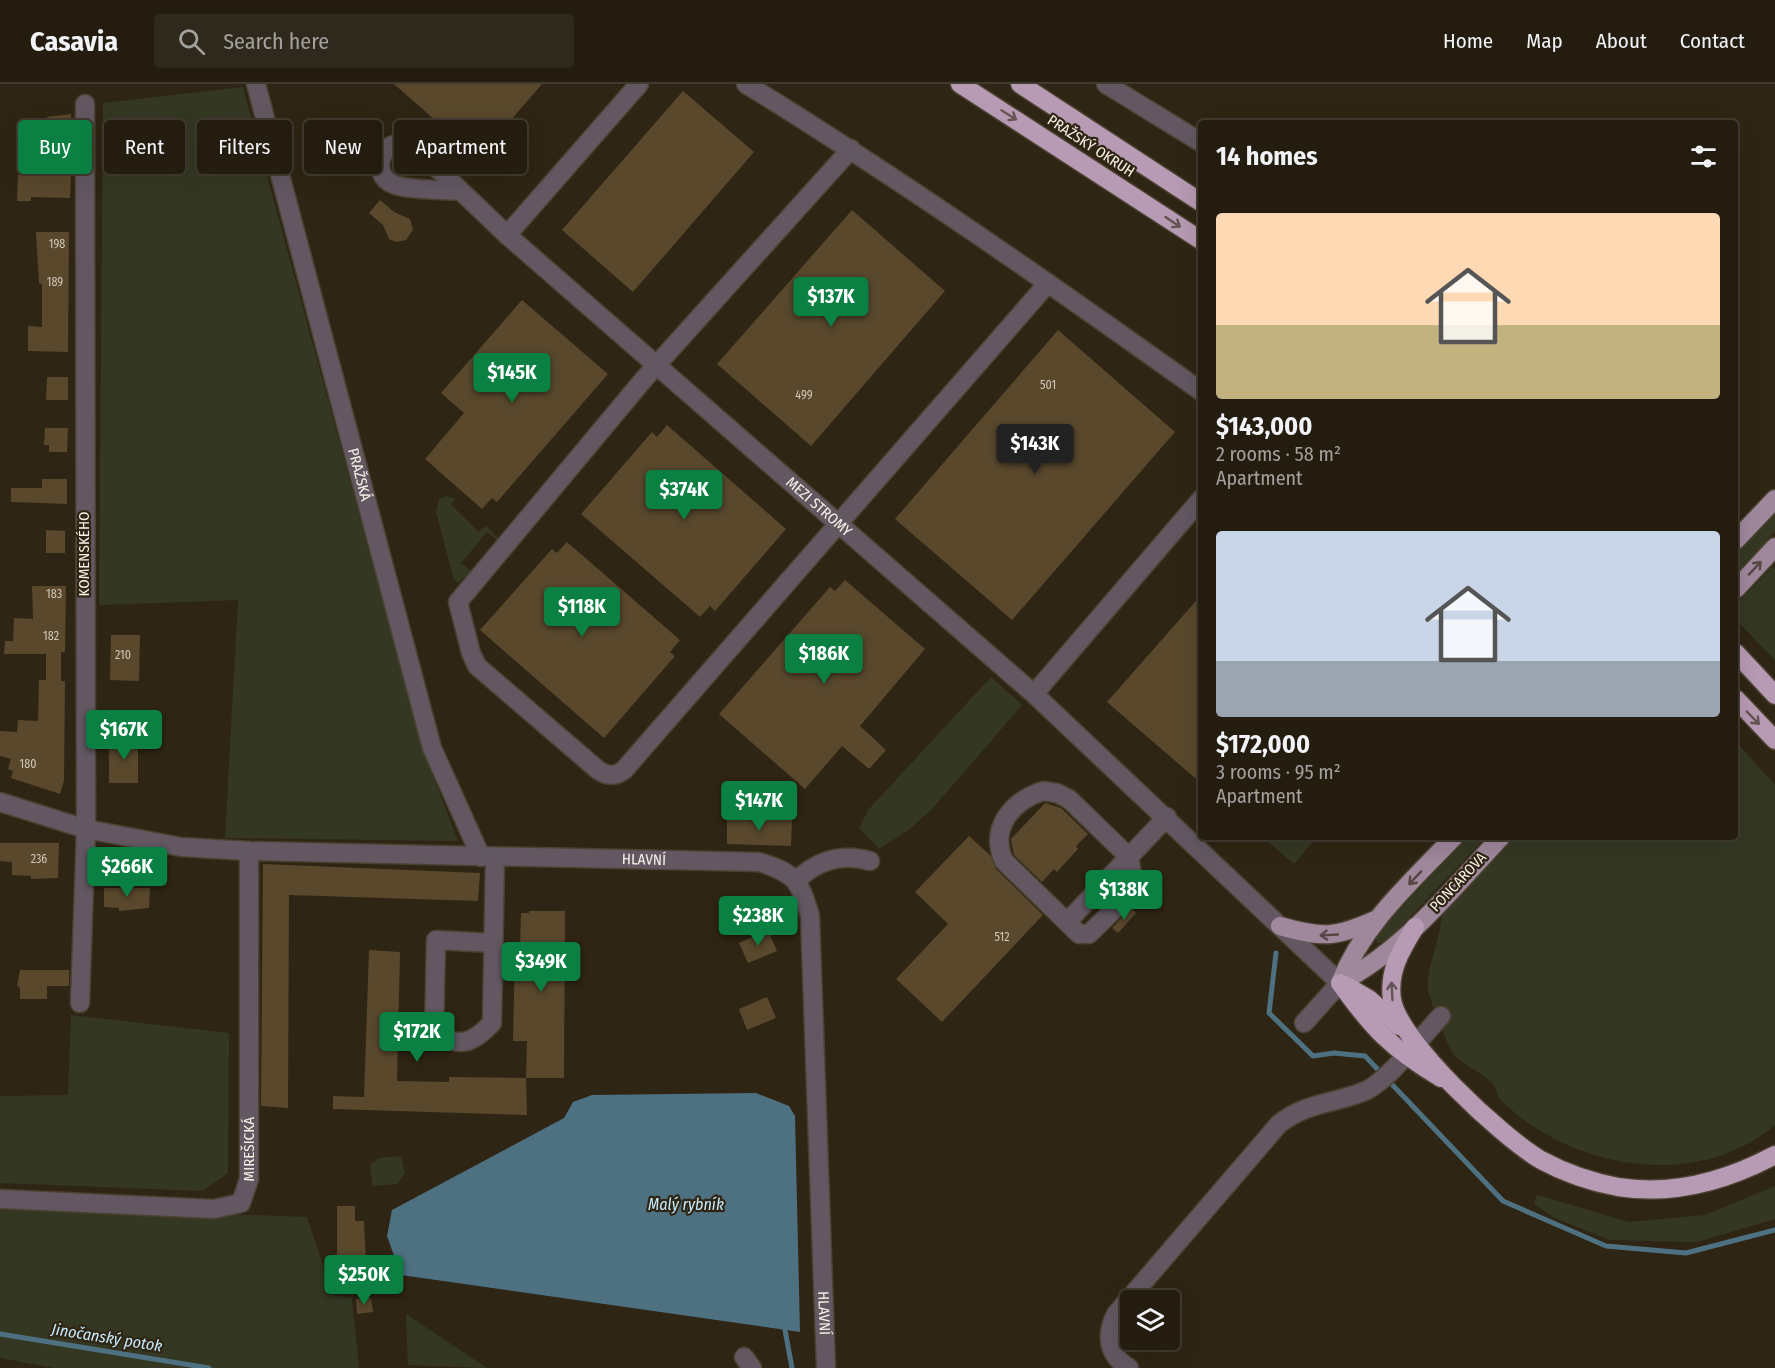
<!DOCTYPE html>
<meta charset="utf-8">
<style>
:root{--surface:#231c0f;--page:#2f291d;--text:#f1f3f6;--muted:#a3a19e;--line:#403a2f;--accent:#0b8043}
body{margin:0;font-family:"Fira Sans Condensed",sans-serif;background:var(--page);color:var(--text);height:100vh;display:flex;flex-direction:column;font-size:22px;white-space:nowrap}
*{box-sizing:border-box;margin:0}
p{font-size:20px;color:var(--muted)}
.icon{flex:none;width:33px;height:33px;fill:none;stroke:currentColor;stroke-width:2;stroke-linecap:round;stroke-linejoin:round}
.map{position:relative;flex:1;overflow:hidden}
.details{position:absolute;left:1198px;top:36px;width:540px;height:720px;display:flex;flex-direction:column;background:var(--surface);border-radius:6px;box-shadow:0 6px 24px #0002,0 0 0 2px var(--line)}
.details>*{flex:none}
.guide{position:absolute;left:18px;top:36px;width:570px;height:54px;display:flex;gap:12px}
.buttons{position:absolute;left:1120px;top:1206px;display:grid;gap:12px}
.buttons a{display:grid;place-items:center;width:60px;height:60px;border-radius:6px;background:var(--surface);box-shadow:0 6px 24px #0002,0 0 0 2px var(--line);font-size:30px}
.price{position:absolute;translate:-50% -51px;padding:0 14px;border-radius:6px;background:var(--accent);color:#fff;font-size:20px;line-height:39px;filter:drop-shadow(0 2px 3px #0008)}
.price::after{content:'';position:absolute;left:50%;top:36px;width:18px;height:14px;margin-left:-9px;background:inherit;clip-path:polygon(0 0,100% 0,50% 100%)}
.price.active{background:#222;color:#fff}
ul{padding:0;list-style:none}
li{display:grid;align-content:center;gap:12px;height:318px;padding:0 18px}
li span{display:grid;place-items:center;height:186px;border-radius:6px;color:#555}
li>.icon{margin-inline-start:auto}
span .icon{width:108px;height:108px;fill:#fffc;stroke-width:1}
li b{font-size:26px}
h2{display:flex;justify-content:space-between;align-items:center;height:72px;padding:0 18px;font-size:26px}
.pill{padding:0 21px;border-radius:6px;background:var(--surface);box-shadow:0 6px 24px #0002,0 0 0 2px var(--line);font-size:21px;line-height:54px}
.pill.active{background:var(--accent);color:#fff}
header{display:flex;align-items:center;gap:36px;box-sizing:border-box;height:84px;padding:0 30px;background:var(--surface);border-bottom:2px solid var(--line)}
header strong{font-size:28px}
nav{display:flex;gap:33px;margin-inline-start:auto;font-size:21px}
.search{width:420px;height:54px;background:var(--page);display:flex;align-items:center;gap:15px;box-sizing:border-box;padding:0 21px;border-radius:6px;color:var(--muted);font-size:22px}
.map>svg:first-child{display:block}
</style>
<header>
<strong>Casavia</strong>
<div class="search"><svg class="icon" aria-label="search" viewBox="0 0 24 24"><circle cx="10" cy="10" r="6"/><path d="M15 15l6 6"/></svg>Search here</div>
<nav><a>Home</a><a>Map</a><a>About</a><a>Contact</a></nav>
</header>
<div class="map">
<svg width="1775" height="1284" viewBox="0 0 1775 1284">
<rect width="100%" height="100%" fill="#2f2514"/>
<g fill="#343823">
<polygon points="243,3 423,666 458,757 225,754 238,516 99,521 103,19"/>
<polygon points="446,412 455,415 451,421 479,448 486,442 498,454 497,456 487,448 461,479 471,487 458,499 454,496 436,428 439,415"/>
<polygon points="1775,428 1775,448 1736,489 1736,470"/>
<polygon points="1772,483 1775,485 1775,576 1736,536 1736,521"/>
<polygon points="991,593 1022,621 933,724 910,745 879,765 859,744 869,725"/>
<path d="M 1736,658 L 1775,701 L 1775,1041 C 1697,1107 1573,1086 1503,1018 C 1497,1013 1497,1005 1492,999 C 1481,988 1466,982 1455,972 C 1449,966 1428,913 1428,904 C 1427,882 1441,854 1442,828 L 1515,753 L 1736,753 Z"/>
<polygon points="1262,753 1317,753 1294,780"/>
<polygon points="1468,753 1486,753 1385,859 1377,859 1375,851"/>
<polygon points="71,931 229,949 228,1089 203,1107 0,1099 0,1012 68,1011"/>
<polygon points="401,1072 405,1089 397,1100 373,1102 370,1081 379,1074"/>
<polygon points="1775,1102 1775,1135 1697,1158 1610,1156 1555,1134 1534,1120 1537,1111 1629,1138 1705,1131"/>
<polygon points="0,1122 307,1133 333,1211 352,1214 359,1284 54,1284 0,1274"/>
<polygon points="406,1230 487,1284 408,1281"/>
</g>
<polygon fill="#4e7182" points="756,1009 789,1022 795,1032 800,1248 401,1191 387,1152 392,1126 564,1034 573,1018 592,1011"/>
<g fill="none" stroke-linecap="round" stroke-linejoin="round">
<g stroke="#4e7182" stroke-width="5">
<polyline points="1276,869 1269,929 1313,972 1334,969 1365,972 1503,1117 1606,1162 1686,1169 1775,1146"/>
<polyline points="785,1246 792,1284"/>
<polyline points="0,1250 209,1284"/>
</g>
</g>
<g fill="#59482c">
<polygon points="394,0 542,0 478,74"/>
<polygon points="683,7 754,68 633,208 562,146"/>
<polygon points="71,30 71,54 46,54 47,33"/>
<polygon points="18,91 71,92 70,114 31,113 31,117 17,117"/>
<polygon points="380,116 394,128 410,135 413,146 406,156 396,158 389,155 383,141 369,129"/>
<polygon points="852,126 945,207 811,362 717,280"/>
<polygon points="36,148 69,148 68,268 28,267 28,242 42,243 42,200 39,199"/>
<polygon points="522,216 608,290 497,418 492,414 482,425 425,375 464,329 441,309"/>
<polygon points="1058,246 1175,348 1012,536 895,435"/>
<polygon points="47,293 68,293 68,316 46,316"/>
<polygon points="667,341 786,445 715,527 710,522 700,533 581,430 652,348 657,353"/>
<polygon points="45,344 68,344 67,368 49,368 49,361 44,361"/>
<polygon points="42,395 67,395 67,420 11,418 11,404 42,404"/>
<polygon points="46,446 65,447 65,469 46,469"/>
<polygon points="567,458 680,556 670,568 675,572 604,654 480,546 552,465 557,469"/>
<polygon points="845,496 925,565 860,642 886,666 869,685 842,662 805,705 719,630 830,503 835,507"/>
<polygon points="32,502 66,502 65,568 61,568 61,597 65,597 64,697 60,710 11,694 13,687 8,685 11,675 0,672 0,647 17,648 18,636 38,637 39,596 46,596 46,570 4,570 5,557 13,557 14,534 33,535"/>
<polygon points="1202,510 1202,700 1107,618"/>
<polygon points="111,551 140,551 139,597 110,596"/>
<rect x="109" y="654" width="29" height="45"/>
<polygon points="1045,719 1061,724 1088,750 1076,762 1078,765 1057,788 1054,785 1042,798 1014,771 1011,755"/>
<polygon points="727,734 792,736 791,762 727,760"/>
<polygon points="969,752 991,772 996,785 1043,831 942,938 896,895 948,840 915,808"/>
<polygon points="0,759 59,759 58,794 31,795 31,792 12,791 12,778 0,777"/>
<polygon points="263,780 480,789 478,817 289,811 288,1024 261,1022"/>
<polygon points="104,804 150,804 149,824 119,827 119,824 104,823"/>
<polygon points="1131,824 1136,829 1118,849 1112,844"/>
<polygon points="529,827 565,827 564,994 526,994 527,957 513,957 515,865 520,865 521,829 529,829"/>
<polygon points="768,846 777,867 748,879 739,859"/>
<polygon points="369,866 400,868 397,997 449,998 449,993 526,994 527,1031 333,1025 333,1012 364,1013"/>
<polygon points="20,886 69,886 69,902 47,902 47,915 20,915 20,904 17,902"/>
<polygon points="767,913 776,934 747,946 739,925"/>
<polygon points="337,1122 355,1122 355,1137 364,1137 366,1179 347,1179 337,1170"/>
<polygon points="371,1214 373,1228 357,1230 356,1215"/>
</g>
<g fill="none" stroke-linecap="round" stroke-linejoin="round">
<defs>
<g id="minor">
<path id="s1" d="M 256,0 L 432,664 L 481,773"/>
<path d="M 746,0 C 902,96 1052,201 1202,308"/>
<polyline points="1106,0 1202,59"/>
<path d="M 851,65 L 644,295 L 458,518 L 471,569 L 477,582 L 598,686 C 607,692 615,693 624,686 L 1048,199"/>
<path id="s2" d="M 461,107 C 441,105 414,107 395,101 C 365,91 385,44 416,64 L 507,151 L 1034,610 L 1340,899 L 1304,939"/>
<polyline points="507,151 639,0"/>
<polyline points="1034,610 1202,414"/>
<path d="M 1043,707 L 1057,709 L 1069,715 L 1129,773 L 1133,795 L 1128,812 L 1089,850 L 1079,850 L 1004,777 C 989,744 1012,717 1043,707 Z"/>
<path id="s3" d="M 0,718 L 86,745 L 181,763 L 249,767 L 759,778 C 795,789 800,797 810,832 L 826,1284"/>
<path d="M 797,796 C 818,776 842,769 870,777"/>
<polyline points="1067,838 1167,733"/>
<path d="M 493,859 L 436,856 L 434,951 C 461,963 472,960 492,939 L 495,773"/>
<polyline points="80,919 86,745 85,20"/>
<path id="s4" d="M 0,1115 L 214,1125 L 241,1119 L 249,1095 L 249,767"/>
<polyline points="744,1273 752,1284"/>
<path d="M 1129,1284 C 1108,1271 1105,1251 1116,1230 L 1279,1040 C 1307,1018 1334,1020 1365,1007 C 1388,997 1423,951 1441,932"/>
</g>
<g id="major">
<polyline points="1736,456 1775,415"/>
<polyline points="1736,505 1775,463"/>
<path d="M 1280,842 C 1322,854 1335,854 1375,836"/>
<path d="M 1340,899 C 1405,865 1452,805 1501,753"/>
<path d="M 1340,899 C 1363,840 1411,798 1454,753"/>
</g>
<g id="highway">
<polyline points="960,0 1202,157"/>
<polyline points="1020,0 1202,119"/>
<polyline points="1736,569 1775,611"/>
<polyline points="1736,615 1775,656"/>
<path d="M 1415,843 C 1401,866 1388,887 1392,915 C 1398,957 1503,1054 1541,1076 C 1565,1089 1591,1098 1618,1103 C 1674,1112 1726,1097 1775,1071"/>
<path d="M 1340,899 C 1373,945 1392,965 1441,994"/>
<polyline points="1345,901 1369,915 1399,942"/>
</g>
</defs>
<use href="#minor" stroke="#4b4231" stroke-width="21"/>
<use href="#major" stroke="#4b4231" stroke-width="21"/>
<use href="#highway" stroke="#4b4231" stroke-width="21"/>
<use href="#minor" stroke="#635862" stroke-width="18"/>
<use href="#major" stroke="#9f879c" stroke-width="18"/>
<use href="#highway" stroke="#b79ab3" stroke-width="18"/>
</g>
<defs><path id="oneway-shaft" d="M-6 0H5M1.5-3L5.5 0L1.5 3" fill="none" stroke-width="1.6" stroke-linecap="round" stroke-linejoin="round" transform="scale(1.5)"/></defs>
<g stroke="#655454">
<use href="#oneway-shaft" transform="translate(1009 31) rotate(32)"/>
<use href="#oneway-shaft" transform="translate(1173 138) rotate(34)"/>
<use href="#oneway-shaft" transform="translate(1753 634) rotate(46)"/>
<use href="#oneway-shaft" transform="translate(1392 907) rotate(-93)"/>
</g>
<g stroke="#564744">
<use href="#oneway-shaft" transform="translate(1755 484) rotate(-47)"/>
<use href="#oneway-shaft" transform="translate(1415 794) rotate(133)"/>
<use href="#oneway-shaft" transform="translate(1329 851) rotate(177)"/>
</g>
<g text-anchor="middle" stroke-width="4.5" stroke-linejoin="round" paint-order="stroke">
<g font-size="12" fill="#d0c7b8">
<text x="57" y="164">198</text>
<text x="55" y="202">189</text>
<text x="1048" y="305">501</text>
<text x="804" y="315">499</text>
<text x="54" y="514">183</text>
<text x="51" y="556">182</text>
<text x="123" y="575">210</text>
<text x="28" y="684">180</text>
<text x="39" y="779">236</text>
<text x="1002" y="857">512</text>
</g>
<g font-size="15" fill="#f8f1e6" stroke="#2f2514">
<text transform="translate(1091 62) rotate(33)" y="5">PRAŽSKÝ OKRUH</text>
<text dy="5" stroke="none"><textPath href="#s1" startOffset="404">PRAŽSKÁ</textPath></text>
<text dy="5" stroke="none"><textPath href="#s2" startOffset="682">MEZI STROMY</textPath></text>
<text transform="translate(84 470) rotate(-90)" y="5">KOMENSKÉHO</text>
<text dy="5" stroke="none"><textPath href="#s3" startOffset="650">HLAVNÍ</textPath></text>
<text transform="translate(1458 798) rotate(-47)" y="5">PONCAROVA</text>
<text dy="5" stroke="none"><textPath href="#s4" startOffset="297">MIREŠICKÁ</textPath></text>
<text dy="5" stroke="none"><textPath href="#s3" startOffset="1242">HLAVNÍ</textPath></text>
</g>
<g font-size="16" font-style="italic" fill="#c5ebfd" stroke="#2f2514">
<text x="686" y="1126">Malý rybník</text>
<text transform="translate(107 1253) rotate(9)" y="6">Jinočanský potok</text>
</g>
</g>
</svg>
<div class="buttons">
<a><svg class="icon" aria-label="layers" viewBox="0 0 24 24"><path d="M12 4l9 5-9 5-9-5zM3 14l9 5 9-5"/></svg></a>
</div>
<b class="price" style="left:831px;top:244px">$137K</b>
<b class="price" style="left:512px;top:320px">$145K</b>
<b class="price active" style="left:1035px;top:391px">$143K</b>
<b class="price" style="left:684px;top:437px">$374K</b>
<b class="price" style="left:582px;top:554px">$118K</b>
<b class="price" style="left:824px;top:601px">$186K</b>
<b class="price" style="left:124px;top:677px">$167K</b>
<b class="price" style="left:759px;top:748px">$147K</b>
<b class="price" style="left:127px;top:814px">$266K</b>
<b class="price" style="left:1124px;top:837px">$138K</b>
<b class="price" style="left:758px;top:863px">$238K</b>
<b class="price" style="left:541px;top:909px">$349K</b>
<b class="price" style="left:417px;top:979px">$172K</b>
<b class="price" style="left:364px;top:1222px">$250K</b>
<div class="guide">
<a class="pill active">Buy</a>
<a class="pill">Rent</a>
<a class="pill">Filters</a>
<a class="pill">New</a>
<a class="pill">Apartment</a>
</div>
<section class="details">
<h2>14 homes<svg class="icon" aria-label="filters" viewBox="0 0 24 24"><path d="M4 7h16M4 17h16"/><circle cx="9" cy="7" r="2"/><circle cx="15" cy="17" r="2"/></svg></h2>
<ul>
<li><span style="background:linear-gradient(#ffd9b3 60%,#c2b280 0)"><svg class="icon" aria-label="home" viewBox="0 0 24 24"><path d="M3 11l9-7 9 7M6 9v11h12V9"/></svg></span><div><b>$143,000</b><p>2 rooms · 58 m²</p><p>Apartment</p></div></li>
<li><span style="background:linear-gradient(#c9d6e8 70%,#9aa5b1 0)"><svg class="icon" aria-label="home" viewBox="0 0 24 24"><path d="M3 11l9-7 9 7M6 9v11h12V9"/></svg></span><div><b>$172,000</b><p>3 rooms · 95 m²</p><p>Apartment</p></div></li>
</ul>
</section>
</div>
